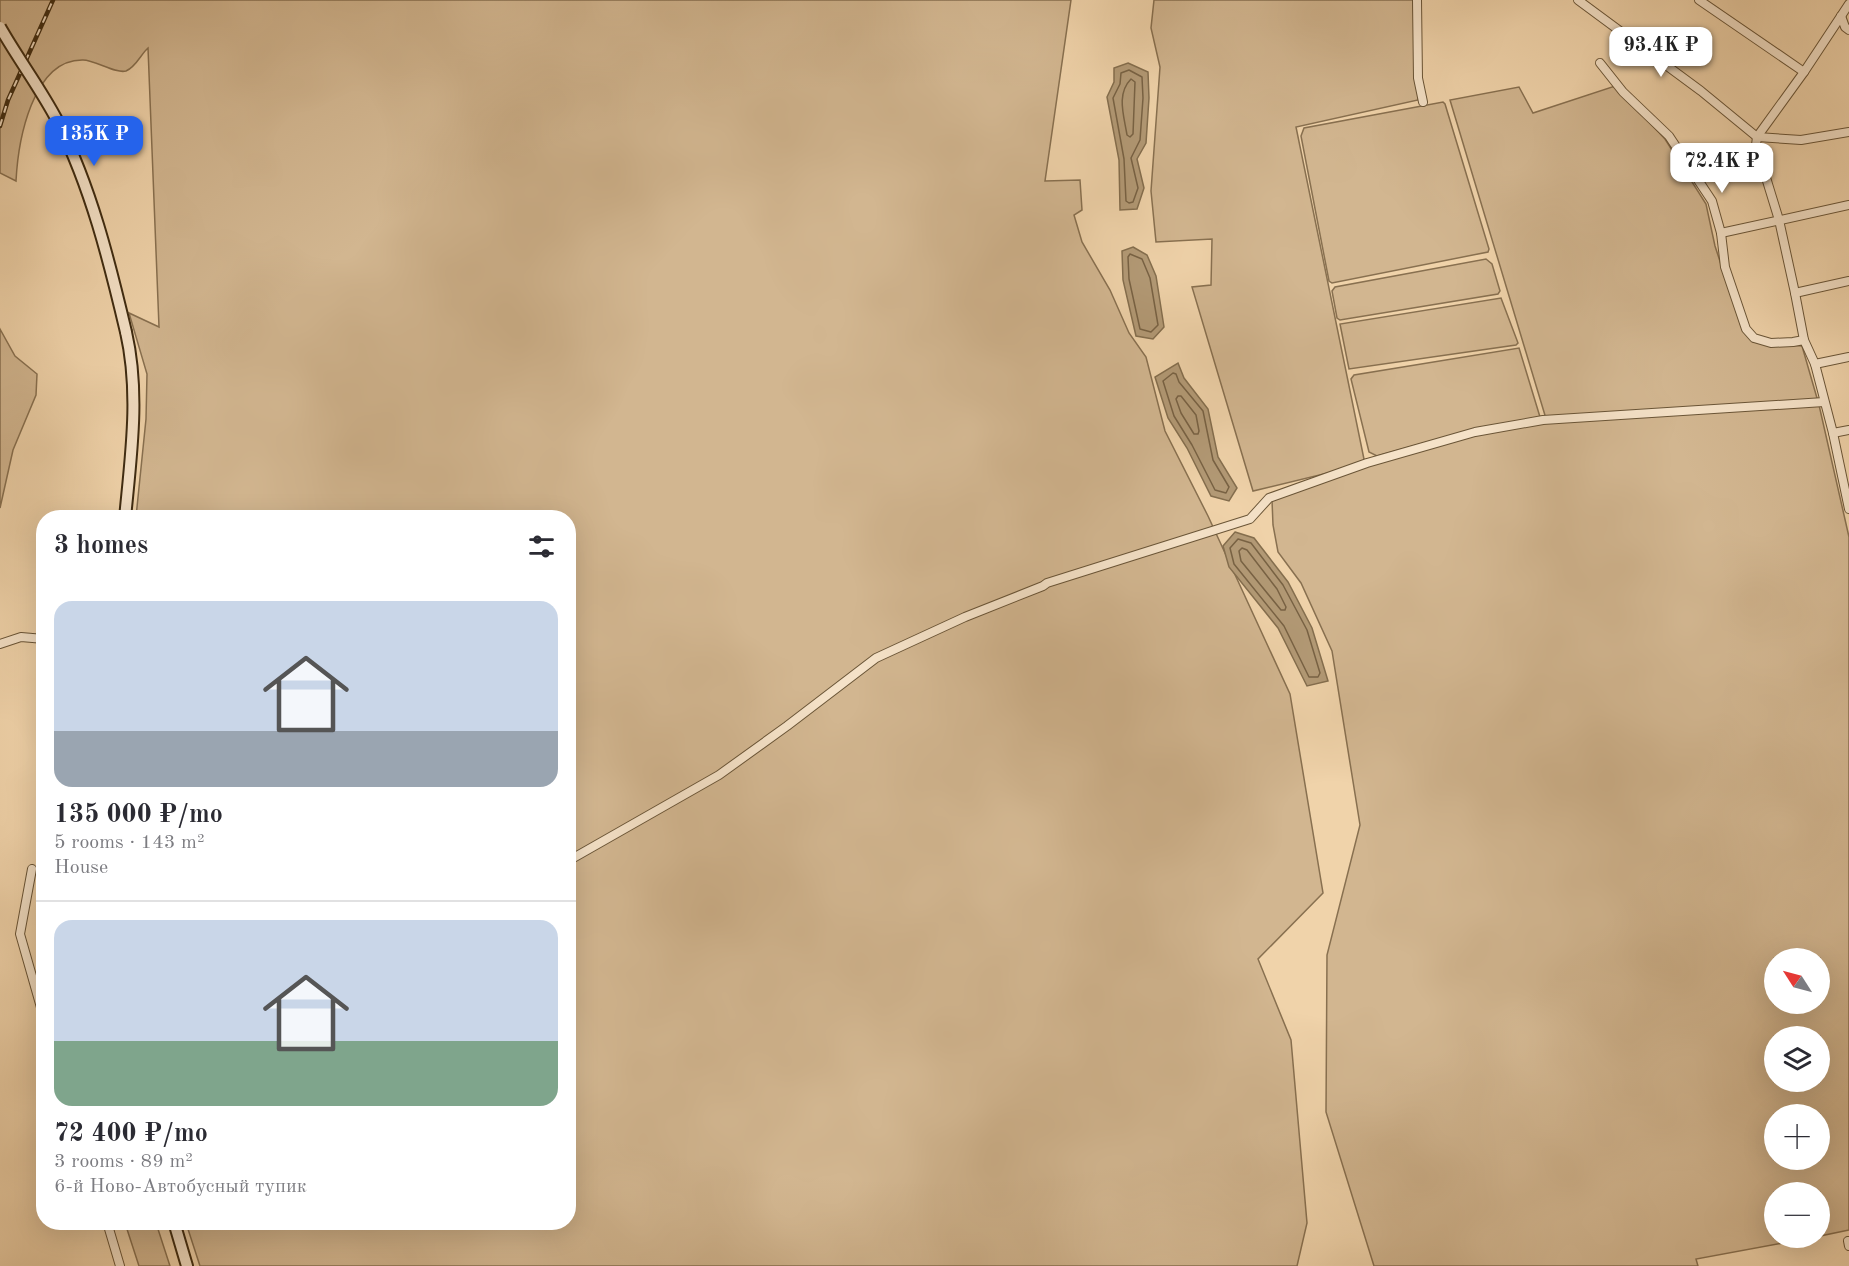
<!DOCTYPE html>
<meta charset="utf-8">
<style>
:root{--surface:#fff;--page:#f7f7f7;--text:#2b2b33;--muted:#7c7c81;--line:#e1e1e2;--accent:#2563eb}
body{margin:0;font-family:"Old Standard TT",serif;background:var(--page);color:var(--text);height:100vh;display:flex;flex-direction:column;font-size:22px;white-space:nowrap}
*{box-sizing:border-box;margin:0}
p{font-size:20px;color:var(--muted)}
.icon{flex:none;width:33px;height:33px;fill:none;stroke:currentColor;stroke-width:2;stroke-linecap:round;stroke-linejoin:round}
.map{position:relative;flex:1;overflow:hidden}
.details{position:absolute;left:36px;top:510px;width:540px;height:720px;display:flex;flex-direction:column;background:var(--surface);border-radius:24px;box-shadow:0 6px 24px #0002}
.details>*{flex:none}
.needle{width:39px;rotate:306deg}
.controls{position:absolute;left:1764px;top:948px;display:grid;gap:12px}
.controls a{display:grid;place-items:center;width:66px;height:66px;border-radius:50%;background:var(--surface);box-shadow:0 6px 24px #0002;font-size:30px}
.price{position:absolute;translate:-50% -51px;padding:0 14px;border-radius:12px;background:#fff;color:#222;font-size:20px;line-height:39px;filter:drop-shadow(0 2px 3px #0008)}
.price::after{content:'';position:absolute;left:50%;top:36px;width:18px;height:14px;margin-left:-9px;background:inherit;clip-path:polygon(0 0,100% 0,50% 100%)}
.price.on{background:var(--accent);color:#fff}
ul{padding:0;list-style:none}
li{display:grid;align-content:center;gap:12px;height:318px;padding:0 18px}
li+li{border-top:2px solid var(--line)}
li span{display:grid;place-items:center;height:186px;border-radius:18px;color:#555}
li>.icon{margin-inline-start:auto}
span .icon{width:108px;height:108px;fill:#fffc;stroke-width:1}
li b{font-size:26px}
h2{display:flex;justify-content:space-between;align-items:center;height:72px;padding:0 18px;font-size:26px}
.map>svg:first-child{display:block}
</style>
<div class="map">
<svg width="1849" height="1266" viewBox="0 0 1849 1266">
<rect width="100%" height="100%" fill="#f0d3aa"/>
<filter id="stains"><feTurbulence type="fractalNoise" baseFrequency=".00333" numOctaves="4"/><feColorMatrix values="0 0 0 0 .2 0 0 0 0 .09 0 0 0 0 .02 0 0 0 .5 -.17"/></filter>
<radialGradient id="worn" r=".72"><stop offset=".6" stop-color="#630" stop-opacity="0"/><stop offset="1" stop-color="#630" stop-opacity=".3"/></radialGradient>
<g fill="#d2b690" stroke="#887050" stroke-width="1.5" fill-rule="evenodd">
<path d="M 0,0 L 1071,0 L 1045,181 L 1080,180 L 1082,210 L 1074,215 L 1082,242 L 1110,290 L 1129,333 L 1146,357 L 1165,431 L 1208,516 L 1290,694 L 1323,893 L 1258,959 L 1291,1040 L 1307,1223 L 1297,1266 L 200,1266 L 186,1223 L 568,1222 L 568,518 L 136,517 L 146,419 L 147,374 L 129,313 L 159,327 L 148,48 C 141,54 136,67 126,71 C 116,74 95,60 83,60 C 32,59 18,142 16,181 L 0,173 Z"/>
<polygon points="1154,0 1413,0 1418,100 1296,127 1365,464 1253,491 1192,287 1211,285 1212,239 1156,242 1151,191 1160,67 1151,28"/>
<path d="M 1615,86 L 1665,139 L 1706,204 L 1715,246 L 1742,329 L 1753,342 L 1802,346 L 1819,405 L 1849,537 L 1849,1230 L 1820,1236 L 1820,1192 L 1774,1192 L 1774,1238 L 1810,1238 L 1696,1259 L 1698,1266 L 1374,1266 L 1326,1112 L 1327,955 L 1360,825 L 1332,651 L 1301,583 L 1278,552 L 1273,525 L 1272,500 L 1370,465 L 1475,433 L 1547,422 L 1450,100 L 1519,87 L 1533,113 ZM 1774,958 L 1820,958 L 1820,1004 L 1774,1004 ZM 1774,1036 L 1820,1036 L 1820,1082 L 1774,1082 ZM 1774,1114 L 1820,1114 L 1820,1160 L 1774,1160 Z"/>
<polygon points="1443,102 1445,104 1489,249 1488,252 1332,283 1329,281 1301,136 1304,128"/>
<polygon points="1486,259 1492,264 1500,291 1498,294 1340,320 1337,318 1332,291 1335,287"/>
<polygon points="1501,298 1518,343 1516,345 1349,369 1340,324"/>
<polygon points="0,329 15,356 37,374 36,395 13,450 0,508"/>
<polygon points="1519,348 1540,417 1474,429 1377,456 1369,452 1351,379 1354,375"/>
<polygon points="125,1223 156,1223 170,1266 139,1266"/>
</g>
<g fill="#b39a76" stroke="#846e4e" stroke-width="1.5">
<polygon points="1128,63 1148,72 1149,98 1146,143 1137,159 1144,188 1137,209 1120,210 1119,160 1107,97 1114,82 1114,68"/>
<polygon points="1133,247 1147,255 1156,276 1164,327 1153,339 1136,336 1123,280 1122,251"/>
<polygon points="1178,363 1184,378 1208,409 1218,457 1237,488 1229,501 1211,496 1187,448 1168,418 1155,377"/>
<polygon points="1235,532 1254,538 1288,582 1312,628 1328,681 1307,686 1278,628 1229,567 1223,546"/>
</g>
<g fill="none" stroke-linecap="round" stroke-linejoin="round">
<g stroke="#786244" stroke-width="1.5">
<polygon points="1129,70 1142,77 1143,98 1140,140 1131,158 1138,188 1133,202 1129,203 1126,201 1124,159 1113,98 1120,84 1121,73"/>
<path d="M 1131,79 L 1135,82 L 1133,134 L 1130,137 L 1127,135 C 1124,116 1116,94 1131,79 Z"/>
<polygon points="1130,254 1142,259 1150,278 1158,325 1151,332 1140,329 1129,279 1128,257"/>
<polygon points="1173,373 1176,374 1179,382 1203,411 1213,460 1229,487 1226,493 1215,490 1192,445 1174,416 1163,381"/>
<polygon points="1178,396 1181,396 1196,415 1199,431 1198,434 1194,434 1181,413 1176,399"/>
<polygon points="1238,539 1251,543 1283,585 1307,630 1320,673 1318,677 1309,677 1284,626 1234,564 1230,548"/>
<polygon points="1242,548 1247,550 1277,589 1286,607 1285,610 1281,610 1241,561 1239,551"/>
</g>
<defs>
<g id="minor">
<polyline points="1417,0 1418,78 1423,102"/>
<polyline points="1578,0 1701,91 1757,137"/>
<polyline points="1699,0 1804,72"/>
<polyline points="1841,16 1845,27 1849,30"/>
<polyline points="1600,63 1623,92 1669,136 1712,201 1721,233 1725,267 1746,329 1754,338 1771,343 1793,342 1804,340"/>
<polyline points="1757,137 1756,145 1779,220 1795,293 1804,340 1815,364 1833,433 1849,509"/>
<polyline points="1757,137 1804,72 1849,4"/>
<polyline points="1757,137 1801,140 1849,132"/>
<polyline points="1721,233 1849,205"/>
<polyline points="1795,293 1849,281"/>
<polyline points="1815,364 1849,357"/>
<polyline points="1833,433 1849,430"/>
<polyline points="0,644 21,637 44,639"/>
<polyline points="568,861 719,775 787,726 876,658 965,617 1043,586 1047,583 1250,519 1269,498 1367,463 1475,432 1543,420 1824,402"/>
<polyline points="32,869 20,934 44,1018"/>
<polyline points="107,1222 120,1266"/>
<polyline points="1848,1241 1849,1246"/>
</g>
<g id="secondary">
<path d="M 125,518 C 131,455 140,393 126,332"/>
<polyline points="174,1222 187,1266"/>
</g>
</defs>
<use href="#minor" stroke="#6a5537" stroke-width="10"/>
<use href="#secondary" stroke="#3e2b11" stroke-width="14"/>
<use href="#minor" stroke="#f5e2c8" stroke-width="8"/>
<use href="#secondary" stroke="#f5e2c8" stroke-width="10"/>
<defs>
<polyline id="rail" points="0,126 8,100 53,0"/>
</defs>
<use href="#rail" stroke="#3e2b11" stroke-width="4.5"/>
<use href="#rail" stroke="#f5e2c8" stroke-width="2" stroke-dasharray="7" stroke-linecap="butt"/>
<defs>
<path id="secondary-bridge" d="M 0,27 C 18,59 41,89 58,122 C 91,188 109,260 126,332"/>
</defs>
<use href="#secondary-bridge" stroke="#3e2b11" stroke-width="14" stroke-linecap="butt"/>
<use href="#secondary-bridge" stroke="#f5e2c8" stroke-width="10"/>
</g>
<rect width="100%" height="100%" filter="url(#stains)"/>
<rect width="100%" height="100%" fill="url(#worn)"/>
</svg>
<div class="controls">
<a><svg class="needle" viewBox="-14 -14 28 28"><path d="M0-13l5 13h-10z" fill="#e53935"/><path d="M0 13l5-13h-10z" fill="#7c7c81"/></svg></a>
<a><svg class="icon" aria-label="layers" viewBox="0 0 24 24"><path d="M12 4l9 5-9 5-9-5zM3 14l9 5 9-5"/></svg></a>
<a>+</a>
<a>−</a>
</div>
<b class="price" style="left:1661px;top:78px">93.4K ₽</b>
<b class="price on" style="left:94px;top:167px">135K ₽</b>
<b class="price" style="left:1722px;top:194px">72.4K ₽</b>
<section class="details">
<h2>3 homes<svg class="icon" aria-label="filters" viewBox="0 0 24 24"><path d="M4 7h16M4 17h16"/><circle cx="9" cy="7" r="2"/><circle cx="15" cy="17" r="2"/></svg></h2>
<ul>
<li><span style="background:linear-gradient(#c9d6e8 70%,#9aa5b1 0)"><svg class="icon" aria-label="home" viewBox="0 0 24 24"><path d="M3 11l9-7 9 7M6 9v11h12V9"/></svg></span><div><b>135 000 ₽/mo</b><p>5 rooms · 143 m²</p><p>House</p></div></li>
<li><span style="background:linear-gradient(#c9d6e8 65%,#7fa58c 0)"><svg class="icon" aria-label="home" viewBox="0 0 24 24"><path d="M3 11l9-7 9 7M6 9v11h12V9"/></svg></span><div><b>72 400 ₽/mo</b><p>3 rooms · 89 m²</p><p>6-й Ново-Автобусный тупик</p></div></li>
</ul>
</section>
</div>
